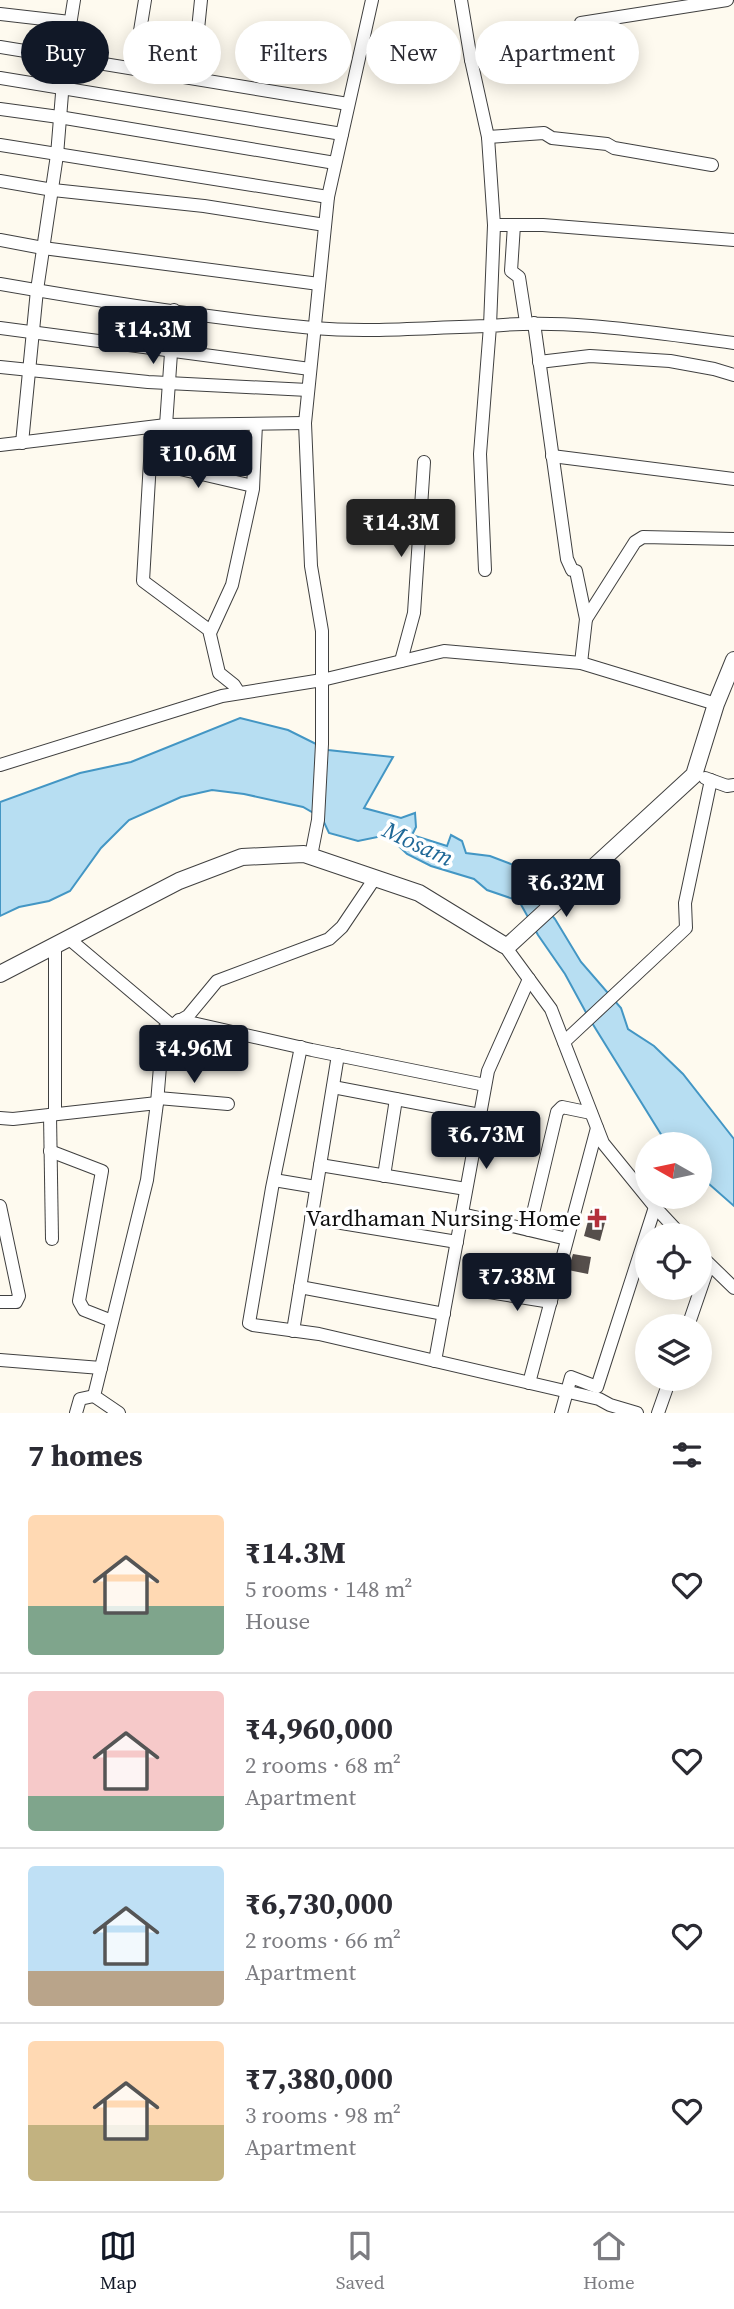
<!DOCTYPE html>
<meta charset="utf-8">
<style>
:root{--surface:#fff;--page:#f7f7f7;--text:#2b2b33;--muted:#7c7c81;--line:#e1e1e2;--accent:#111827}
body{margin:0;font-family:"Source Serif 4",serif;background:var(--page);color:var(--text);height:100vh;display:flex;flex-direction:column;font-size:26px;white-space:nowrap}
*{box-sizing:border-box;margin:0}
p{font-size:23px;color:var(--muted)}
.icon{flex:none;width:38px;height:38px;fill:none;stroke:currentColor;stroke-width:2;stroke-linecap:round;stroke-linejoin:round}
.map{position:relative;height:1413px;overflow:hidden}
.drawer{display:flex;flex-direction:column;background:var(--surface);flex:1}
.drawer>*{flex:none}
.hud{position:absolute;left:21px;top:21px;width:693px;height:63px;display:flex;gap:14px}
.needle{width:46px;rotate:279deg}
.tools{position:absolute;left:635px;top:1132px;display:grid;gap:14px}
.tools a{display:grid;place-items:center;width:77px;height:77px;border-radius:50%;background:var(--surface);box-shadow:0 4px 18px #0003;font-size:35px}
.price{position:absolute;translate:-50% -60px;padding:0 16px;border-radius:7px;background:var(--accent);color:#fff;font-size:23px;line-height:46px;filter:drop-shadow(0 2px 4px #0008)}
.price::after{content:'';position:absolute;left:50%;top:42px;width:21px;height:16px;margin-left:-10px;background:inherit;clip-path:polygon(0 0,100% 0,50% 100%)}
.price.active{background:#222;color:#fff}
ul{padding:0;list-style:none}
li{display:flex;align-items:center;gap:21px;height:175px;padding:0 28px}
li+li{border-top:2px solid var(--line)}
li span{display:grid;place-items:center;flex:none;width:196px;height:140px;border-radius:7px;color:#555}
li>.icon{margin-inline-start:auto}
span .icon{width:84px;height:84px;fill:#fffc;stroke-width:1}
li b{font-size:30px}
h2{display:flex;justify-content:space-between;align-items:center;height:84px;padding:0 28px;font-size:30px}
.pill{padding:0 24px;border-radius:32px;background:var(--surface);box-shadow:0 4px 18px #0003;font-size:24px;line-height:63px}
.pill.active{background:var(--accent);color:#fff}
.dock{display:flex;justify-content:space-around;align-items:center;height:98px;border-top:2px solid var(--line);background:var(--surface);font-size:19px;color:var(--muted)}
.dock a{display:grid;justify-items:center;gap:4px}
.dock .active{color:var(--accent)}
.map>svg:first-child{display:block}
</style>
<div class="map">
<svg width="734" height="1413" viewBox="0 0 734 1413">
<rect width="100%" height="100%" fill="#fefaef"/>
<polygon fill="#b7def2" stroke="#4396c4" stroke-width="2" points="240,718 288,730 328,750 393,757 364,808 401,818 415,813 416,827 412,835 447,846 451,835 462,841 466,853 490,856 516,866 530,889 555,919 581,962 621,1008 628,1029 654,1046 683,1074 734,1139 734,1206 700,1176 700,1144 667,1144 589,1018 565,974 538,935 519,901 487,890 474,879 431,866 407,854 387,835 358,841 329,833 322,818 303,807 244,794 212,790 181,797 129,820 101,848 70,891 49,901 19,907 0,916 0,802 80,773 131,762"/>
<g fill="#554e4b">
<polygon points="591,1210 607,1215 600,1241 584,1236"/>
<polygon points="573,1254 591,1257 588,1274 568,1270"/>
</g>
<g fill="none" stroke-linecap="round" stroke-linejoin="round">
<defs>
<g id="minor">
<polyline points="0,14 70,22"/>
<polyline points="0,47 348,104"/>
<polyline points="471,60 580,33 581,23 727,0"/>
<polyline points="134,68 145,0"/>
<polyline points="0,78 342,134"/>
<polyline points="193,78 201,0"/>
<polyline points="0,109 59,117 335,163"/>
<polyline points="488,137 544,133 552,138 607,144 614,148 712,165"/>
<polyline points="0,145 328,197"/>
<polyline points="0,181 53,190 204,206 325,225"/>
<polyline points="494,225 543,225 734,240"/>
<polyline points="514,225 511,271 519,277 526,322"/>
<polyline points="0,240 43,248 319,284"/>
<path d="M 0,284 C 103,302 209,318 313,328 C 372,333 431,327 490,326 L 494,225 L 488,137 L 471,60 L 461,0"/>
<polyline points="534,323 567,559 572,570 576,571 586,619 581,663"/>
<polyline points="0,328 310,369"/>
<polyline points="539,362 590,356 670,361 714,369 734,375"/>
<polyline points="0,367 148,382 308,390"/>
<polyline points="166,425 174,310"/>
<polyline points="152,427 143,581 209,630 219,673 234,685 239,693"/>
<polyline points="22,443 37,290 57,155 65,57 74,0"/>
<polyline points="0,445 166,425 305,423"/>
<polyline points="552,456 734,479"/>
<polyline points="150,462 253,486"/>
<path d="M 485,570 L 480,454 L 490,326 C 571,318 653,333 734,343"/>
<polyline points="586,619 635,542 643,537 734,539"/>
<polyline points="210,633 232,585 253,489 256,424"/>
<polyline points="401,661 414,613 424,462"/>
<polyline points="0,765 222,696 322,680 444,651 581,663 716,704"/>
<polyline points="705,778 727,786 734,785"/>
<polyline points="311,856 318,820 322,744 322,631 311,566 305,423 328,197 372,0"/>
<polyline points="68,938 170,1024"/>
<polyline points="504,945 551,1009 603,1143 655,1207 682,1236"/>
<polyline points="179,1020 312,1050 485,1085"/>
<polyline points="564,1042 686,928 685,903 711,780"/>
<polyline points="301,1047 272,1188 249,1323 253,1325 319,1334 599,1399 610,1405 637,1413"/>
<polyline points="333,1087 480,1115"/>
<polyline points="158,1098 228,1104"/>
<polyline points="157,1103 163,1030 188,1016 217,981 329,939 342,927 375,878"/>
<polyline points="55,1114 55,945"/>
<polyline points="50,1115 52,1239"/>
<polyline points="0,1118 13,1119 157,1103 147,1180 94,1396 119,1413"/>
<polyline points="50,1151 102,1171 79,1301 84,1310 112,1321"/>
<polyline points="320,1165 466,1189"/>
<polyline points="384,1176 396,1099"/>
<polyline points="274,1180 316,1187"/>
<polyline points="0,1206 19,1296 16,1302 0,1302"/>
<polyline points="462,1214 567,1239"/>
<polyline points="311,1218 457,1242"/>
<polyline points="529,1230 557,1112 562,1107 591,1113"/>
<polyline points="700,1255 734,1288"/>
<polyline points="300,1287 444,1314"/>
<polyline points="489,1292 551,1302"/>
<polyline points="688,1326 709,1265"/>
<polyline points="293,1331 338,1055"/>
<polyline points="0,1360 101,1368"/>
<polyline points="435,1361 488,1071 529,979"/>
<polyline points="529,1383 597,1128"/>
<polyline points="76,1413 80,1399 94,1396"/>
<polyline points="561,1413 571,1377 597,1387 655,1207"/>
<polyline points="658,1413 670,1379"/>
</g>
<polyline id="tertiary" points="0,974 179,881 242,857 282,855 304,854 419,893 504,945 509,945 694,775 716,704 734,660"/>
</defs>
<use href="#minor" stroke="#404040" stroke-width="14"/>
<use href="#tertiary" stroke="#404040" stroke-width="18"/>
<use href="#minor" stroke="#fff" stroke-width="12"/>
<use href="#tertiary" stroke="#fff" stroke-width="16"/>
</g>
<path fill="#b42f3b" stroke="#fff" stroke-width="2.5" d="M593.5 1207.5h7v7h7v7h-7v7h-7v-7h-7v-7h7z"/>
<g text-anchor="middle" stroke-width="7" stroke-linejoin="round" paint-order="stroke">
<g font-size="23" fill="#0d0d0d" stroke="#fff" text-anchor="end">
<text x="581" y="1226">Vardhaman Nursing Home</text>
</g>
<g font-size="24" font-style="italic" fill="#1f6897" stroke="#fff">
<text transform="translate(418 844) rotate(25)" y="8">Mosam</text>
</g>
</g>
</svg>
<div class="tools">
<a><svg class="needle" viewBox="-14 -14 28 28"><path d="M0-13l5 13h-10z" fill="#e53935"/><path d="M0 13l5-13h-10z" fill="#7c7c81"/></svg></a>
<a><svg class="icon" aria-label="locate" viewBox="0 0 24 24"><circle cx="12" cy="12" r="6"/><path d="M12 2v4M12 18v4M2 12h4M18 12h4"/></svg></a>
<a><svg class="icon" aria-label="layers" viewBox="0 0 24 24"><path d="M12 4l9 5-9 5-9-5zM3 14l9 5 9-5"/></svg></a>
</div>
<b class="price" style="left:153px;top:366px">₹14.3M</b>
<b class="price" style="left:198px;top:490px">₹10.6M</b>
<b class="price active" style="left:401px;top:559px">₹14.3M</b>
<b class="price" style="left:566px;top:919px">₹6.32M</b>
<b class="price" style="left:194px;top:1085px">₹4.96M</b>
<b class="price" style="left:486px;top:1171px">₹6.73M</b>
<b class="price" style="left:517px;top:1313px">₹7.38M</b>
<div class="hud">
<a class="pill active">Buy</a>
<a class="pill">Rent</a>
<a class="pill">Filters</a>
<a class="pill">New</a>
<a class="pill">Apartment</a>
</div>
</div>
<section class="drawer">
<h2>7 homes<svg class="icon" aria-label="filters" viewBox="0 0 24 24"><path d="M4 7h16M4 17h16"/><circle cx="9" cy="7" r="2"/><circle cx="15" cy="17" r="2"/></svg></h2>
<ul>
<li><span style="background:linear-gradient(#ffd9b3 65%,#7fa58c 0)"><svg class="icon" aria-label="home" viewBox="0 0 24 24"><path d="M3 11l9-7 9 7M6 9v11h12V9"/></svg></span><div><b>₹14.3M</b><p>5 rooms · 148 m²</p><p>House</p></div><svg class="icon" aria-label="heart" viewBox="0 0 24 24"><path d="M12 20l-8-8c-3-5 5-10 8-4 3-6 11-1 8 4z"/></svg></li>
<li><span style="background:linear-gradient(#f6c9c9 75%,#7fa58c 0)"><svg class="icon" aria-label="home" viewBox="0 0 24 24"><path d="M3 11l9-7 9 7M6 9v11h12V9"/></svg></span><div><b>₹4,960,000</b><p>2 rooms · 68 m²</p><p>Apartment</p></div><svg class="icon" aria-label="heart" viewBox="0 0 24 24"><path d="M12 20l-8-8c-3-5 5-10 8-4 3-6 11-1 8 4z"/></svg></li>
<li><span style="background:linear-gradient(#bfe0f5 75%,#b9a48a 0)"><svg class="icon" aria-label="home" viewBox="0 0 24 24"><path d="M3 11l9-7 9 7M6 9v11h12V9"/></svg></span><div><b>₹6,730,000</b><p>2 rooms · 66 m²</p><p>Apartment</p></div><svg class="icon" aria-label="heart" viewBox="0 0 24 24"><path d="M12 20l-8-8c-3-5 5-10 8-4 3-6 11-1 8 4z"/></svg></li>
<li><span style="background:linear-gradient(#ffd9b3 60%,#c2b280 0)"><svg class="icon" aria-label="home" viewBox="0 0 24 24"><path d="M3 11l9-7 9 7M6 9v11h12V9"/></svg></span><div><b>₹7,380,000</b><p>3 rooms · 98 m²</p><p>Apartment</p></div><svg class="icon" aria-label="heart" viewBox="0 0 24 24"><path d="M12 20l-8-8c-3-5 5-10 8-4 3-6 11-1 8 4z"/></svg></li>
</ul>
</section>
<nav class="dock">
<a class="active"><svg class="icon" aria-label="map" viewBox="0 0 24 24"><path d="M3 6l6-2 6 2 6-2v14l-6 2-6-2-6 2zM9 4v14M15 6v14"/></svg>Map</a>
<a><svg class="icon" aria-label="saved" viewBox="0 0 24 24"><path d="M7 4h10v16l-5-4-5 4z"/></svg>Saved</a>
<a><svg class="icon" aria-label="home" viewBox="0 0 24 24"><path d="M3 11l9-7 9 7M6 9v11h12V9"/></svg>Home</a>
</nav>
